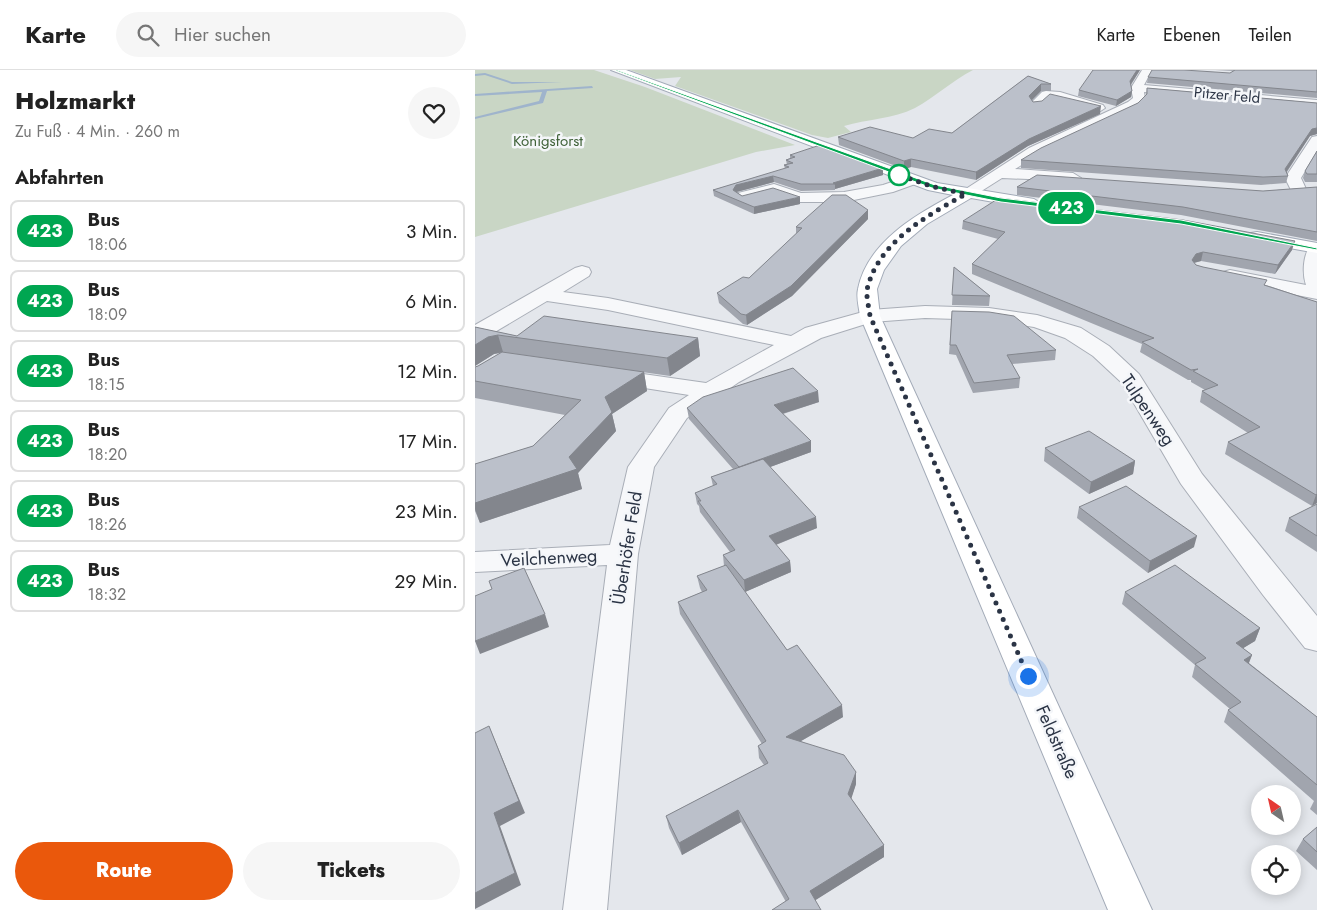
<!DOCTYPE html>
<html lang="de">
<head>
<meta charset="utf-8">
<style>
	:root { --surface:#fff; --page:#f6f6f6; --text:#222; --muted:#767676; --line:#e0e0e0; --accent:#ea580c }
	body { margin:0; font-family:Jost,sans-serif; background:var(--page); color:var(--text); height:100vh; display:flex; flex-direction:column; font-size:19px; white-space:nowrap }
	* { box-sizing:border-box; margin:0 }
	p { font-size:16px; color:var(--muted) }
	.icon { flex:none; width:28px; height:28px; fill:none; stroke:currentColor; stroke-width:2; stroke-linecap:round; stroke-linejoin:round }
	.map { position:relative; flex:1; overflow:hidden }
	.drawer { display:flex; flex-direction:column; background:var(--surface); width:475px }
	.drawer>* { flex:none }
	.badge { padding:0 10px; border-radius:16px; font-size:18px; line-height:32px }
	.needle { width:32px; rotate:326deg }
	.fabs { position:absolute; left:776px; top:715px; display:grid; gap:10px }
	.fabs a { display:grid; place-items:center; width:50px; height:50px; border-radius:50%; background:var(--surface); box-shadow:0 2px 12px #0003; font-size:25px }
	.you { position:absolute; width:25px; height:25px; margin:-12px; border:4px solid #fff; border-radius:50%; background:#1a73e8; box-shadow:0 0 0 8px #1a73e833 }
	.map>.badge { position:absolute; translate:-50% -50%; box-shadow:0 0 0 2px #fff }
	h2 { padding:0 15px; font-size:19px; line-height:45px }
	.round { display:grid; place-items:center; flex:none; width:52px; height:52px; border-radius:26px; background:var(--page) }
	.summary { display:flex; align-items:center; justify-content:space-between; height:85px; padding:0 15px }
	h1 { font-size:24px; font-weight:800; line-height:38px }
	.button { display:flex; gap:10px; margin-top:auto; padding:10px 15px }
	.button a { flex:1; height:58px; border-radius:30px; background:var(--accent); color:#fff; font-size:20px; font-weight:800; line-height:58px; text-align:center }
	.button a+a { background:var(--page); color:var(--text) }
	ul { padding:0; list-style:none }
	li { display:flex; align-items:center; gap:15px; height:62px; margin:0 10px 8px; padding:0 5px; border:2px solid var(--line); border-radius:8px }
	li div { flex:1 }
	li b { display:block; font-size:19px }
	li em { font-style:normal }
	li .badge { min-width:55px; font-weight:700; text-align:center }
	header { display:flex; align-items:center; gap:30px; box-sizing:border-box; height:70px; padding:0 25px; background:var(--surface); border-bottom:1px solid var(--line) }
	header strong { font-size:24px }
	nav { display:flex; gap:28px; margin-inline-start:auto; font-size:18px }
	.search { width:350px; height:45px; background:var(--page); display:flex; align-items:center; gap:12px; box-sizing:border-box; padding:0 18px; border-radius:28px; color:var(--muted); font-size:19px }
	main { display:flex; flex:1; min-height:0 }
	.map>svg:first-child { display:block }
</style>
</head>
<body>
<header>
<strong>Karte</strong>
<div class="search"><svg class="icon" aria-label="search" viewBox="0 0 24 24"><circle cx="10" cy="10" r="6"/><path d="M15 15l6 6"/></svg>Hier suchen</div>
<nav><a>Karte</a><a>Ebenen</a><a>Teilen</a></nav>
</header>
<main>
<section class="drawer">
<div class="summary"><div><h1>Holzmarkt</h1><p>Zu Fuß · 4 Min. · 260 m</p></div><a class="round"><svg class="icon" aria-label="heart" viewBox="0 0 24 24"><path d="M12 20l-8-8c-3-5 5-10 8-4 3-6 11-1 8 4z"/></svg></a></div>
<h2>Abfahrten</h2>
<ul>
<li><span class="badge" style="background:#00a651;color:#fff">423</span><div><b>Bus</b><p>18:06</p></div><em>3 Min.</em></li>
<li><span class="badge" style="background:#00a651;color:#fff">423</span><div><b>Bus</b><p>18:09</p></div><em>6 Min.</em></li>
<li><span class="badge" style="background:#00a651;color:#fff">423</span><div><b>Bus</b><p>18:15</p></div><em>12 Min.</em></li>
<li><span class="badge" style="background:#00a651;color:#fff">423</span><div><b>Bus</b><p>18:20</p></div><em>17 Min.</em></li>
<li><span class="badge" style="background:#00a651;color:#fff">423</span><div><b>Bus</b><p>18:26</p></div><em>23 Min.</em></li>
<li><span class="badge" style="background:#00a651;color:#fff">423</span><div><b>Bus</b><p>18:32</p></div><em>29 Min.</em></li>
</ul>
<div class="button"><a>Route</a><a>Tickets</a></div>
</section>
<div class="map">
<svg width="842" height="840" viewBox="0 0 842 840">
	<rect width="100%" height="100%" fill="#e4e7ec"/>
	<path fill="#c9d6c5" d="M0,0H119L170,17L320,75L281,82L0,167Z
		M155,0H498C477,11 460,27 440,38C418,49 392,49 369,56L376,62L353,68L337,65L200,16L206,7L180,9Z"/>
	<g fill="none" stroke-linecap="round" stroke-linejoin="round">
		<path fill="#9fb4cc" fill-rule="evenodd" d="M10,3L37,12H87L37,14L10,5L0,6V4Z
			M117,16L118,18L72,21L68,33L0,49V47L64,31L67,22L0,26V24Z"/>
		<defs>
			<path id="minor" d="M667,0H677L669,15L842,30V38L739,27L669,22L670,29L661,38L564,84L540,99L598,103L606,108L603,111L527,108L497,127H485L483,124L554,78L653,32L658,28L656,18Z
				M571,21L585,22L628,35L630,38L624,42L584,30L574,29L565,37H557L555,34L567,22Z
				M842,66V81L826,108L831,119L823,124L817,122L810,108L837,67Z
				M438,105L443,107L446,110L443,113L418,122L369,132H325L299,123L269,131L261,126L263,123L299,114L326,123L369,122L408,115Z
				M842,173V229L755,212L748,210L745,206L748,202L755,200L831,215C827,203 828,185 836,174Z
				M107,196L114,198L116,202L114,206L88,222L133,228L316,266L330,258L395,240L450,236L514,238L562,245L606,258L634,276L664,304L727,404L842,546V581L830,578L788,525L706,414L647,313L618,286L590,268L559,257L514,250L450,248L397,252L346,268L264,312L212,348L179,397L163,484L132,840H88L132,495L0,502V482L135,475L153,397L194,338L214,325L125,311L121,306L125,301L133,299L231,313L299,275L133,240L72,231L8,269L0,270V255L100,198Z"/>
			<path id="major" d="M136,0H151L462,113L559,129L567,134L559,139L496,128L452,154L426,176L409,200L402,219L405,246L677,840H633L385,246C384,237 381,228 383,219C392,173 440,145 478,125L453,120Z
				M782,162L842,173V183L776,171L773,167L776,163Z"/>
		</defs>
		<use href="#minor" stroke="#a9aeb7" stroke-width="2"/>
		<use href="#major" stroke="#a3abb8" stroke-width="2"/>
		<use href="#minor" fill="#f7f8fa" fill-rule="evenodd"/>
		<use href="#major" fill="#fff" fill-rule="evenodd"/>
	</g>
	<path fill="#a1a5ae" d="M665,0L656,15L657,21L656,27L641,36L603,26L604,20Z
		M740,0H842V28L672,13L673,7L755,3L759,1Z
		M553,6L576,14V21H566L557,30L558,32L625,44L553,76L501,110L436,97L429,99L364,75L363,67L438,68L477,63Z
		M672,18L842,33V64L835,66L812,102L813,106L811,113L786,115L546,98V90L663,33L671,25Z
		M842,81V112H830L828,108L830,101Z
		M315,85L408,105L360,119V120L326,121L299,112L262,122L267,126L325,134L279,144L239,126L238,120L310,99L309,95H312L311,90L315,88Z
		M542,117L788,121L842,117V171L706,145L542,125Z
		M393,140V149L317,226L272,255L268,254L244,233L242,223L274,208L321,164V157Z
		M488,151L817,180L800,204L726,191L719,193L721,195L791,215L842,232V433L837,436L750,384L753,372L773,363L725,332L727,321L730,320L716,312V310H713L665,282L667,274L497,204V194L523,169L487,159Z
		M479,197L515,226L514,236L477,235Z
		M477,241L581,280L580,290L537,294L545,308L544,318L498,323L481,285L474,284Z
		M0,257L42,266L223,268L225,286L195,306L28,282L169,302L172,321L137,344L141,361L103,403L107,419L5,453L0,441V394L58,376L90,345L0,328V297L3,296L26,283L19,284L0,296Z
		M344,332L308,344L336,371V382L295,397L342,458L301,475L315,491L316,502L270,522L312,580L368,647L326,671L381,702V714L376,728L409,775V787L340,830L311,832L266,752L207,785L194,758L191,746L289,695L284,688L283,676L287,674L205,544L203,532L227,522L225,518L222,506L249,496L248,485L255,482L225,442L224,436L222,434L220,423L238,416L236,407L258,399L214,349L212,338Z
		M570,378L660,391L658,404L614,424L569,391Z
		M842,434V482L810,461L814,448Z
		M604,437L719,477L673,503L602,448Z
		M650,522L785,558L780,571L768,578L777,585L774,593L842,647V745L835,739L839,731L749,652L753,640L755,639L717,607L720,595L647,534Z
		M842,757V800L821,781L828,769Z"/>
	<path fill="#83868d" d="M662,0H665L654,17L655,11Z
		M566,14V21L554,33V26Z
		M657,21L656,27L641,36L642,30Z
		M626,36L625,44L553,76L501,110V102L554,69Z
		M842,58V64L835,66L808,107L810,99L837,59Z
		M436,89V97L429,99V91Z
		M408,98V105L360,119V114L358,113Z
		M298,106L299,112L261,122L258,120L261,115Z
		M325,127V134L279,144V137Z
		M393,140V149L317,226L272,255L271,245Z
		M820,171L817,180L800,204L803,195Z
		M728,182L726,191L718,193L717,190L721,184Z
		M23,265L28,282L19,284L0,296V275L13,267Z
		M223,268L225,286L195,306L192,288Z
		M169,302L172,321L137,344L141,361L103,403L107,419L5,453L0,439V433L94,387L130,327Z
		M343,321L344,332L300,346L299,335Z
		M336,371V382L265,408L264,397Z
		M660,391L658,404L614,424L616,412Z
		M842,424V433L837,436L841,425Z
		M341,447L342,458L295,477L294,466Z
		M722,466L719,477L673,503L675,491Z
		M315,491L316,502L270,522L269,510Z
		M70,544L74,557L5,584L0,571Z
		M785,558L780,571L757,585L761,573Z
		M777,585L772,597L769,590Z
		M367,635L368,647L312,679L311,667Z
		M14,656L50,743L25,756L46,815L0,839V823L19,743Z
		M381,702V714L374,736L373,724Z
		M263,740L266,752L207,785L204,773Z
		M409,775V787L336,833L335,821Z"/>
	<path fill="#bbc0ca" stroke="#83868d" d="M618,0H662L655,11L657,21L642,30L604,20Z
		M677,0H709L755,3L760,0H842V22L673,7Z
		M553,6L576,14H566L554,26L558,32L567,31L575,24L626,36L554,69L501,102L436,89L429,91L363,67L395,57L438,68L454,59L477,63Z
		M672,18L842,33V58L837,59L810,99L813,106L788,107L546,90L566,78L663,33L672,24Z
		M345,75L408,98L358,113L360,114H326L298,106L261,115L258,120L267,126L298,118L325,127L279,137L238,120L314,97L309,95L318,93L311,90L320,87L315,85Z
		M842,81V104H832L830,101Z
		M562,105L788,121L842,117V162L708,137L542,117Z
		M357,125H371L393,140L316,216L271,245L266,244L242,223L268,207L274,208L327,158L321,157Z
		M524,128L708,150L820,171L803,195L728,182L721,184L717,190L721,195L728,197L792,210L789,215L842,232V424L841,425L753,372L785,357L727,321L743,315L718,301L723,299L716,300L667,272L679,268L497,194L530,162L488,151Z
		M479,197L515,226L477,225Z
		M477,241L514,242L539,246L581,280L532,285L545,308L499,313L481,275H475Z
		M69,246L223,268L192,288L23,265L13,267L0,275V257L42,266Z
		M27,282L169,302L130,327L137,342L94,387L102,399L0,433V394L58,376L106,330L0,311V297L3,296Z
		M318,298L343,321L299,335L336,371L264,397L212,338L228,327Z
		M614,361L660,391L616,412L570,378Z
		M288,389L341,447L294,466L315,491L269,510L248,485L260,480L223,431H226L220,423L242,414L236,407Z
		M651,416L722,466L675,491L604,437Z
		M842,434V466L814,448Z
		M251,495L312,580L322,575L367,635L311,667L369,685L381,702L373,724L409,775L335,821L346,840H297L314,829L263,740L204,773L191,746L293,693L283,676L291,671L203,532L232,520L222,506Z
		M700,495L785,558L761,573L777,585L769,590L842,647V715L753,640L766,632L720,594L731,588L650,522Z
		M49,498L70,544L0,571V526L17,519L14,511Z
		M14,656L44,731L19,743L40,803L0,823V663Z
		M842,757V782L828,769Z"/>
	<path fill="#00a651" stroke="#fff" d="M139,0H142L460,115L526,128L706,150L842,178V180L706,154L526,132L457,118Z"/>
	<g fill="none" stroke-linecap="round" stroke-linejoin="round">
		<path stroke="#2b3445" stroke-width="5" stroke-dasharray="0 9" d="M424,105L421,104L459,117L491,124C453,145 405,171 393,216C390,224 394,237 395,246L553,606"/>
	</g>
	<circle fill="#fff" stroke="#00a651" stroke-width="2.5" cx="424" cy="105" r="10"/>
	<g text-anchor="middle" stroke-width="5" stroke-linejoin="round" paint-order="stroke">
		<g font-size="15" fill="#2b3445" stroke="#f4f6f9">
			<text transform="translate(752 25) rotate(5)" y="5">Pitzer Feld</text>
		</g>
		<g font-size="15" fill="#3f6138" stroke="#f4f6f9">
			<text x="73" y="76">Königsforst</text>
		</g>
		<g font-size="18" fill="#2b3445" stroke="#f4f6f9">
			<text transform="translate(673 340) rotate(56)" y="6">Tulpenweg</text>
			<text transform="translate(152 478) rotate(-81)" y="6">Überhöfer Feld</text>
			<text transform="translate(74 488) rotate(-3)" y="6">Veilchenweg</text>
			<text transform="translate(582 672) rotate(66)" y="6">Feldstraße</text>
		</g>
	</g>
</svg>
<div class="fabs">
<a><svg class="needle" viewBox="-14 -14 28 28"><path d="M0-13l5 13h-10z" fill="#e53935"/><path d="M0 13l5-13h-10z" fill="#767676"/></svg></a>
<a><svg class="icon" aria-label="locate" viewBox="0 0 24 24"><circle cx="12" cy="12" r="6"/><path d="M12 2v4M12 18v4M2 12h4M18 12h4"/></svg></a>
</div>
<div class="you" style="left:553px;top:606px"></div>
<b class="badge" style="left:591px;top:138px;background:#00a651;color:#fff">423</b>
</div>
</main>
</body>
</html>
